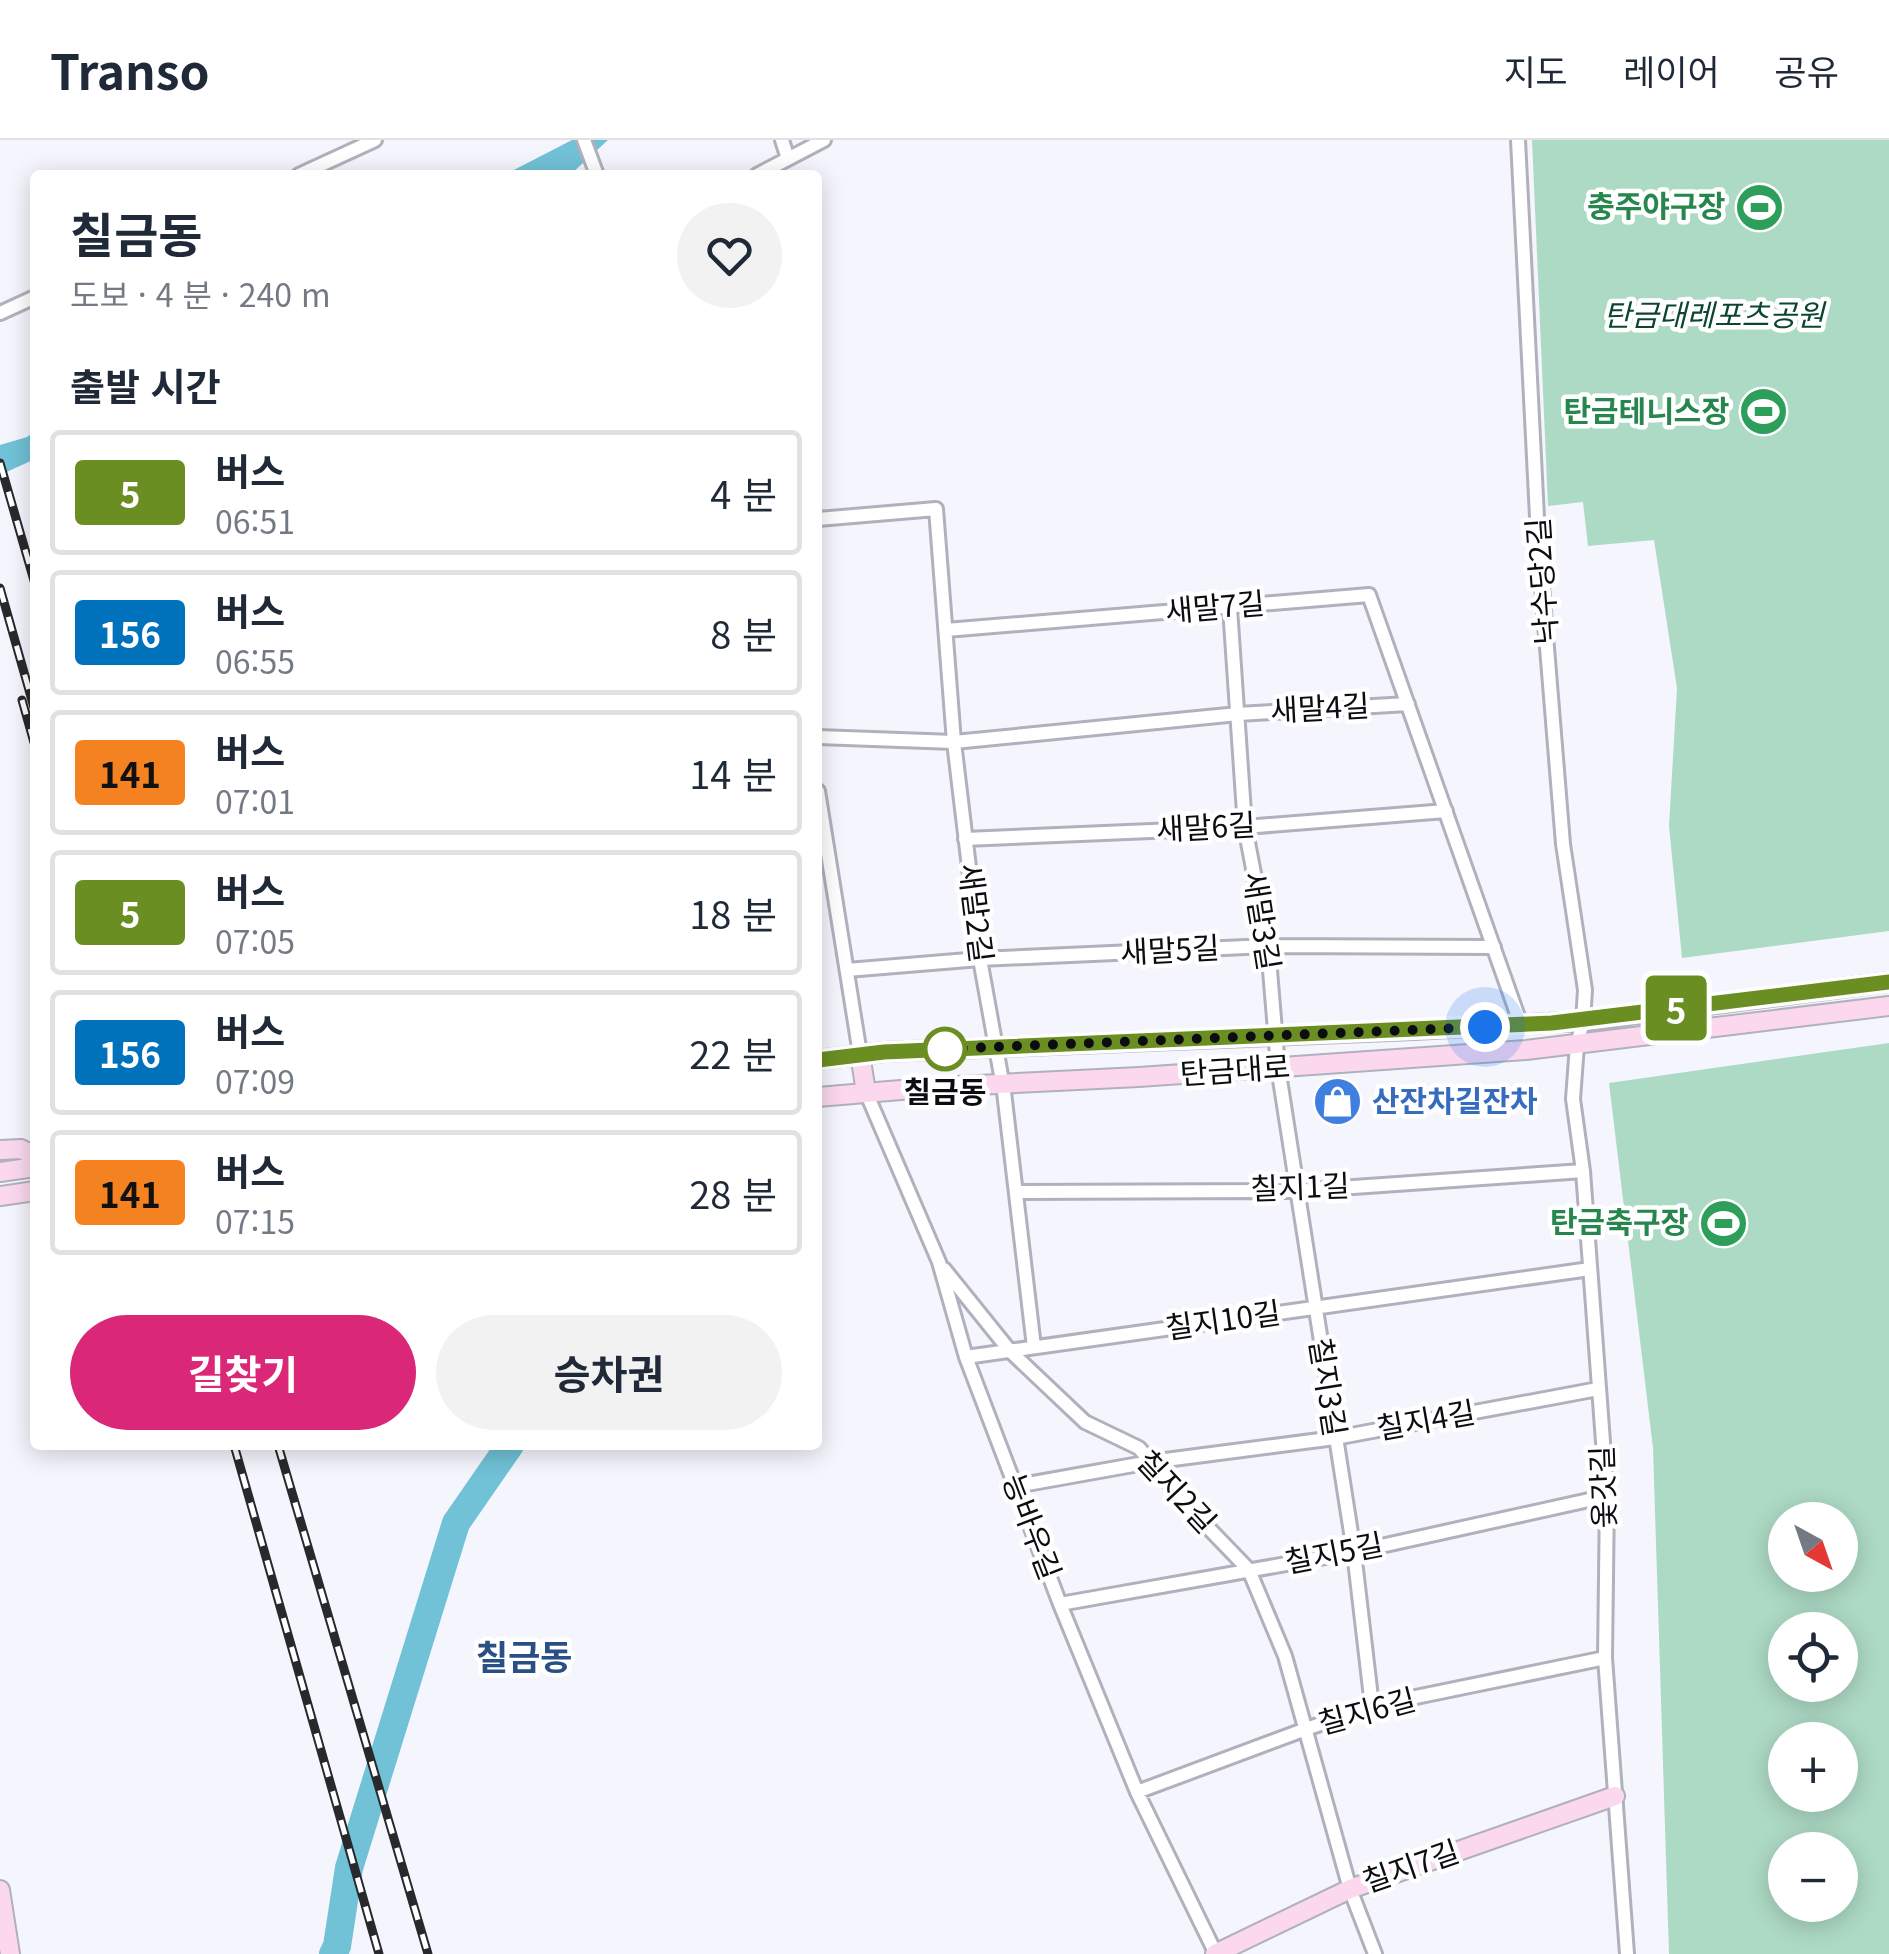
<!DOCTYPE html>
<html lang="ko">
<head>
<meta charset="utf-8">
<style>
	:root { --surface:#fff; --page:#f2f2f3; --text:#1f2937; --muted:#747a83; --line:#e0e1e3; --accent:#db2777 }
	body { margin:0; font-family:Georgia,"Noto Sans KR",serif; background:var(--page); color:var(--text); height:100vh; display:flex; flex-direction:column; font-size:38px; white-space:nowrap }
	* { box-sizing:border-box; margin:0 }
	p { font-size:32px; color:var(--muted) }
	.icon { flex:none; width:55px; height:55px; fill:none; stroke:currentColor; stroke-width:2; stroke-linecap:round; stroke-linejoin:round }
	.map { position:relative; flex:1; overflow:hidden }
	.drawer { position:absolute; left:30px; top:30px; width:792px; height:1280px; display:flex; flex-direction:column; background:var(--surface); border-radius:10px; box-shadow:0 5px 25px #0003 }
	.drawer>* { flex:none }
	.badge { padding:0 20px; border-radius:8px; font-size:35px; line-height:65px }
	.needle { width:65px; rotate:140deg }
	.controls { position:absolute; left:1768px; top:1362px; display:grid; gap:20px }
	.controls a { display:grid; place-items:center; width:90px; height:90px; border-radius:50%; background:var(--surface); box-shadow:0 5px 25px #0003; font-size:50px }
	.you { position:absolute; width:50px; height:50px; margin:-25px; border:8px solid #fff; border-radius:50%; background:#1a73e8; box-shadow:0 0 0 15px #1a73e833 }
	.map>.badge { position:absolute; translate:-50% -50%; box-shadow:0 0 0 5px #fff }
	h2 { padding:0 40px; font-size:38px; line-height:90px }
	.round { display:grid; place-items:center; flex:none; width:105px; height:105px; border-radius:52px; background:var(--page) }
	.summary { display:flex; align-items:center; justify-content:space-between; height:170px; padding:0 40px }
	h1 { font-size:48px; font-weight:700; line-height:75px }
	.primary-button { display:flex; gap:20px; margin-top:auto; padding:20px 40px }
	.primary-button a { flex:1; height:115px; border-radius:60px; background:var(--accent); color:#fff; font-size:40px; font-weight:700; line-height:115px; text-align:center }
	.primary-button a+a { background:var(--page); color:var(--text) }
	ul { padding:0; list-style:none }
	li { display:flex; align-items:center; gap:30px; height:125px; margin:0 20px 15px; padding:0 20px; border:5px solid var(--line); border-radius:10px }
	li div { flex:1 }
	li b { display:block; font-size:38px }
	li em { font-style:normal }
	li .badge { min-width:110px; font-weight:700; text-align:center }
	header { display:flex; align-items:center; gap:60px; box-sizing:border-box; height:140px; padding:0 50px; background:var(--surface); border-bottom:2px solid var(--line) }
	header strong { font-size:48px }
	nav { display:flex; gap:55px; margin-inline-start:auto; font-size:35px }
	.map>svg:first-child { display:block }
</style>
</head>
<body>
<header>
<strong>Transo</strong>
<nav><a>지도</a><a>레이어</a><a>공유</a></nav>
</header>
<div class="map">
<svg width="1889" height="1814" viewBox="0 0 1889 1814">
	<rect width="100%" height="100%" fill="#f5f6fd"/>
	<path fill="#addac5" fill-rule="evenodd" d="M1532,0H1889V791L1682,818L1669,686L1677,548L1654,400L1588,406L1583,362L1548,366Z
		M1889,903V1814H1669L1653,1308L1609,943ZM1785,1380H1840V1435H1785ZM1785,1490H1840V1545H1785ZM1785,1600H1840V1655H1785ZM1785,1710H1840V1765H1785Z"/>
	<path fill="#71c1d7" d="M572,0H608L570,35H504Z
		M35,291V319L0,335V305L27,297Z"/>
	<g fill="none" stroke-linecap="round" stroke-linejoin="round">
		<path stroke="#71c1d7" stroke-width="28" d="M333,1814L337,1806L349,1728L456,1383L510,1305"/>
		<defs>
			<path id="street" d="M584,0L597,35
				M782,0L788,19
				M1518,0L1538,397L1563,704L1585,850L1583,881L1577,905L1573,959L1583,1031L1607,1356L1605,1518L1627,1814
				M299,35L375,0
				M757,35L824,0
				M0,173L35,157
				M818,379L936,369L954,602L980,819L1004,952L1034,1207
				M1230,468L1245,687L1268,806L1278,927L1354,1412L1372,1566
				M946,490L1369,455L1521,885
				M818,597L954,602L1238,574L1408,564
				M818,651L860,914
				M965,699L1245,687L1446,671
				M847,830L980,819L1268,806L1494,807
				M866,952L939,1122L966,1217L1060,1464L1137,1652L1216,1814
				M1017,1052L1296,1051L1583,1031
				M944,1129L1010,1211L1085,1282L1139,1308L1197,1376L1249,1430L1285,1516L1350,1749L1375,1814
				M966,1217L1590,1129
				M1016,1346L1150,1322L1335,1298L1598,1249
				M1060,1464L1354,1412L1607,1356
				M1137,1652L1306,1589L1372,1566L1605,1518"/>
			<path id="secondary" d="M860,914L866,952
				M818,920L884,912L1414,890L1583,881L1889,842
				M818,957L936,947L1139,937L1526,910L1889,866
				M0,1010L21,1009L35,1016
				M0,1032L35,1027
				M0,1056L35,1051
				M0,1750L10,1814
				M1215,1814L1350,1749L1615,1656"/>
		</defs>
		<use href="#street" stroke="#b0b1bc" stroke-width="18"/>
		<use href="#secondary" stroke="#b0b1bc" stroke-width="22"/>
		<use href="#street" stroke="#fff" stroke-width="12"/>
		<use href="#secondary" stroke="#fbd8ee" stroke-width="18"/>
		<defs>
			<path id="rail" d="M0,323L35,444
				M0,448L35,571
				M22,560L35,606
				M234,1305L379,1814
				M278,1305L428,1814"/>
		</defs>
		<use href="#rail" stroke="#28292d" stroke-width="9"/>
		<use href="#rail" stroke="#fff" stroke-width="5" stroke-dasharray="15" stroke-linecap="butt"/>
	</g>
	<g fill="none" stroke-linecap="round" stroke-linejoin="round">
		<defs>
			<path id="line" d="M818,920L884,912L1552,883L1889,842"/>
		</defs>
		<use href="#line" stroke="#fff" stroke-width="22"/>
		<use href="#line" stroke="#6b8e23" stroke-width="15"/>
		<path stroke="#0c0d10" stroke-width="10" stroke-dasharray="0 18" d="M945,909L1485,887"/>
	</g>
	<defs>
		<symbol id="stadium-disc" viewBox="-11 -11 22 22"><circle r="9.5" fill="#2e9e5b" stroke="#fff"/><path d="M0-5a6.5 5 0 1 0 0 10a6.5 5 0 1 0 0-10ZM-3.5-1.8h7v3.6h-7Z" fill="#fff"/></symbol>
		<symbol id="shop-disc" viewBox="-11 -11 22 22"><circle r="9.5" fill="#3f7fe0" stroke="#fff"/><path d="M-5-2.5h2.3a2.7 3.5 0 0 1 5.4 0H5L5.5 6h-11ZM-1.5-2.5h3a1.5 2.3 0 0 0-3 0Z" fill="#fff"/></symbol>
	</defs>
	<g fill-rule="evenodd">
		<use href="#stadium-disc" x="1732" y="40" width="55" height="55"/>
		<use href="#stadium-disc" x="1736" y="244" width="55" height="55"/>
		<use href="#shop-disc" x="1310" y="934" width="55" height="55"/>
		<use href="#stadium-disc" x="1696" y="1056" width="55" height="55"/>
	</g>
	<circle fill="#fff" stroke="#6b8e23" stroke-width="5" cx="945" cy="909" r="20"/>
	<g text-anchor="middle" stroke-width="9" stroke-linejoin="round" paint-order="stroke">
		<g font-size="30" font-weight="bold" fill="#27864d" stroke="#fff" text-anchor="end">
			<text x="1725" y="77">충주야구장</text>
			<text x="1729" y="282">탄금테니스장</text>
			<text x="1688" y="1093">탄금축구장</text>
		</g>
		<g font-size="30" font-style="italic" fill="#0b4631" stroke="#fff">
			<text x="1714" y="186">탄금대레포츠공원</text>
		</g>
		<g font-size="30" fill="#0c0d10" stroke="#fff">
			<text transform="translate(1543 441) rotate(-94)" y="10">낙수당2길</text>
			<text transform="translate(1215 468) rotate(-5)" y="10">새말7길</text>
			<text transform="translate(1320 569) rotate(-3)" y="10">새말4길</text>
			<text transform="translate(1206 688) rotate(-3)" y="10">새말6길</text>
			<text transform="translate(975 773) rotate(83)" y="10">새말2길</text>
			<text transform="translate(1261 781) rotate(81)" y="10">새말3길</text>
			<text transform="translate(1170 811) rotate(-3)" y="10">새말5길</text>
			<text transform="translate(1235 931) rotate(-4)" y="10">탄금대로</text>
			<text transform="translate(1300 1048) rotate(-2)" y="10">칠지1길</text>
			<text transform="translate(1223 1181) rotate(-8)" y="10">칠지10길</text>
			<text transform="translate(1327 1247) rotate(81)" y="10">칠지3길</text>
			<text transform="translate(1426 1281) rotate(-10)" y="10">칠지4길</text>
			<text transform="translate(1604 1347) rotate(-92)" y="10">옻갓길</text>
			<text transform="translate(1176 1352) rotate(47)" y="10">칠지2길</text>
			<text transform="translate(1031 1387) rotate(69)" y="10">능바우길</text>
			<text transform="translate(1334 1414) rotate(-11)" y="10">칠지5길</text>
			<text transform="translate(1367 1572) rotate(-15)" y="10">칠지6길</text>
			<text transform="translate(1411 1727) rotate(-19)" y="10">칠지7길</text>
		</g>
		<g font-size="30" font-weight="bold" fill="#0c0d10" stroke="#fff">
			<text x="945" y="963">칠금동</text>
		</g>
		<g font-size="30" font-weight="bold" fill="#366cbe" stroke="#fff" text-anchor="start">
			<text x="1372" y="972">산잔차길잔차</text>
		</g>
		<g font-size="35" font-weight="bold" fill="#2a4f85" stroke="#fff">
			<text x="524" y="1530">칠금동</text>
		</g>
	</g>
</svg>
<div class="controls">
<a><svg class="needle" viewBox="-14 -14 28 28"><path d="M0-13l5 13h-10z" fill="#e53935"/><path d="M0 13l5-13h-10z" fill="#747a83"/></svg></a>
<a><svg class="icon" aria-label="locate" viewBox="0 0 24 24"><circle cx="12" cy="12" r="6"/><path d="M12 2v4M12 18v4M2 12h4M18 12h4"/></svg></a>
<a>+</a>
<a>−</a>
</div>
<div class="you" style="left:1485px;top:887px"></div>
<b class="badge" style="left:1676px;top:868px;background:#6b8e23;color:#fff">5</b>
<section class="drawer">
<div class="summary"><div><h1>칠금동</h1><p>도보 · 4 분 · 240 m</p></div><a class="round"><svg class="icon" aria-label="heart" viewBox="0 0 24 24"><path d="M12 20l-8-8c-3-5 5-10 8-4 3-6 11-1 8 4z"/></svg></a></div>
<h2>출발 시간</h2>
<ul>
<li><span class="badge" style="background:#6b8e23;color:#fff">5</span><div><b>버스</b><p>06:51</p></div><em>4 분</em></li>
<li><span class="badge" style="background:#0072bc;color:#fff">156</span><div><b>버스</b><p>06:55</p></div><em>8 분</em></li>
<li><span class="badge" style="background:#f58220;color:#111">141</span><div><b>버스</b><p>07:01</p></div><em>14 분</em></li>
<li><span class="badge" style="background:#6b8e23;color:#fff">5</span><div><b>버스</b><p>07:05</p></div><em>18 분</em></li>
<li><span class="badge" style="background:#0072bc;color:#fff">156</span><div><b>버스</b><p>07:09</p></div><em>22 분</em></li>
<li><span class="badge" style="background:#f58220;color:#111">141</span><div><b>버스</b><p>07:15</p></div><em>28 분</em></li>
</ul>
<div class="primary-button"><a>길찾기</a><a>승차권</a></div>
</section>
</div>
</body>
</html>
